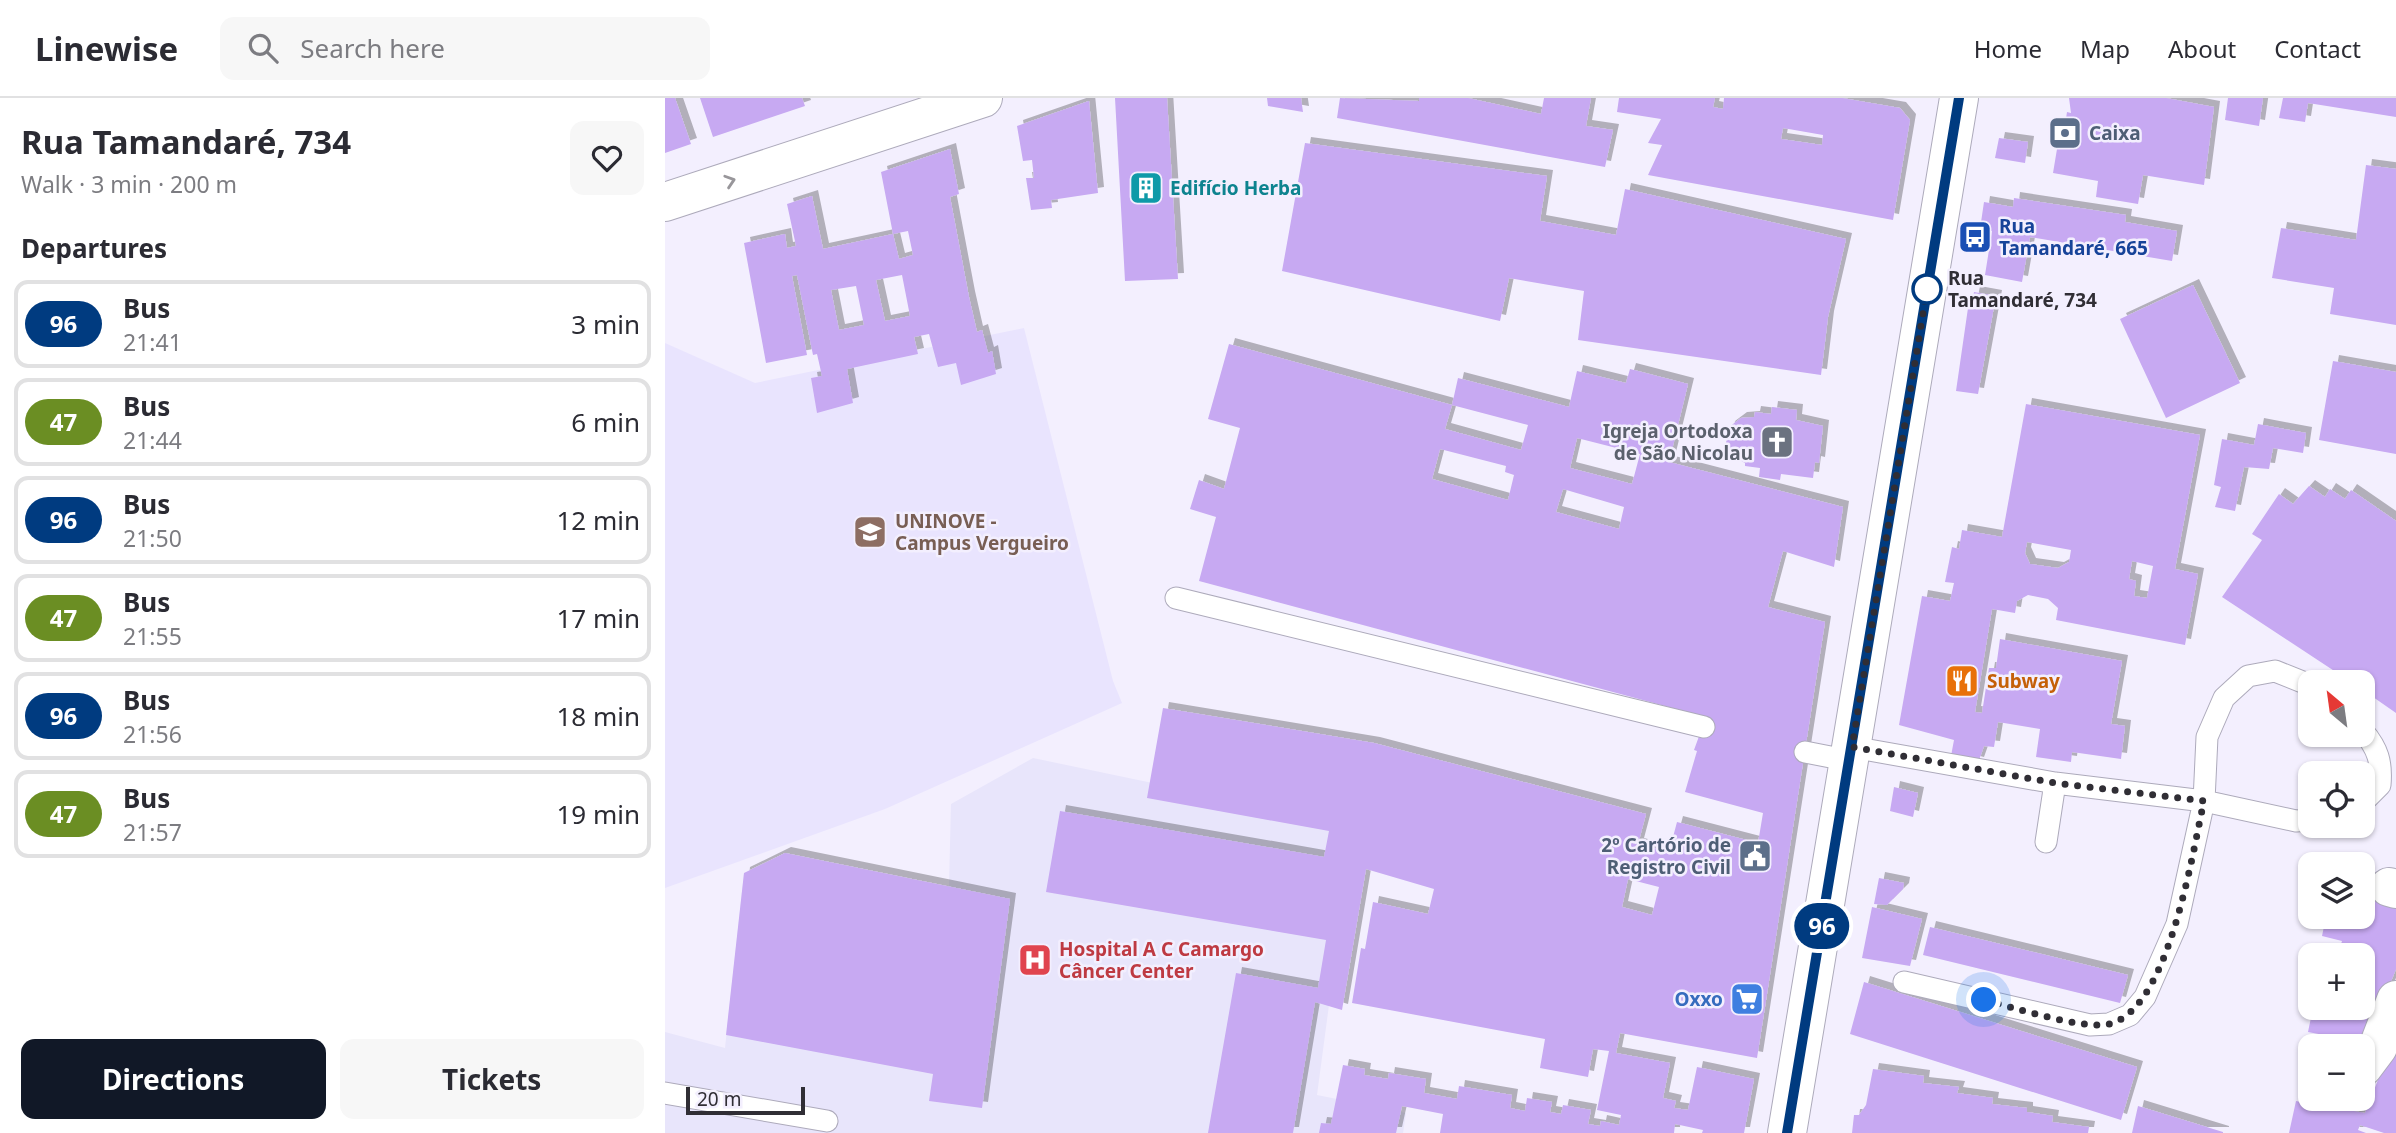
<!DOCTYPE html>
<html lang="en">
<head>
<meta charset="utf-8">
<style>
	:root { --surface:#fff; --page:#f7f7f7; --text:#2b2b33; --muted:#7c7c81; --line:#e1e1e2; --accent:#111827 }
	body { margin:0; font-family:"Noto Sans",sans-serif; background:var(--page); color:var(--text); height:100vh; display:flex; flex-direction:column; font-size:26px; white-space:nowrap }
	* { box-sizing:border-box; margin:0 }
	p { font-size:23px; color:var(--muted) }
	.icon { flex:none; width:38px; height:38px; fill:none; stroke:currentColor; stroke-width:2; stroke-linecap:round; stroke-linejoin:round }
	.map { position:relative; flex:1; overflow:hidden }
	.panel { display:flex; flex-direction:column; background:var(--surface); width:665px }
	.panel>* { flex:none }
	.badge { padding:0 14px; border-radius:23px; font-size:24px; line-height:46px }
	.needle { width:46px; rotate:331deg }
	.controls { position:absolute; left:1633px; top:572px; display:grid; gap:14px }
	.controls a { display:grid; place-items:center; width:77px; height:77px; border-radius:14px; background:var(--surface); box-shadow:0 2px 5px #0004; font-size:35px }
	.scale { position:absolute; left:21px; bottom:18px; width:119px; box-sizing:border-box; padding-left:7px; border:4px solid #302e35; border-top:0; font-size:19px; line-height:24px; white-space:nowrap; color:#302e35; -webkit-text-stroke:5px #f3effe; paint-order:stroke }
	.you { position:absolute; width:35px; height:35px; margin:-18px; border:5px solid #fff; border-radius:50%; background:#1a73e8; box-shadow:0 0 0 10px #1a73e833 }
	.map>.badge { position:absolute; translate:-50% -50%; box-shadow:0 0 0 4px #fff }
	h2 { padding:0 21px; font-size:26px; line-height:63px }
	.round { display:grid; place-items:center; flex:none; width:74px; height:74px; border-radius:14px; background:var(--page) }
	.summary { display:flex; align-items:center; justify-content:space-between; height:119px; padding:0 21px }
	h1 { font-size:33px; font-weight:700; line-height:52px }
	.action { display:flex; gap:14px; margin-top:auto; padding:14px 21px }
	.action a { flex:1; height:80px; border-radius:14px; background:var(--accent); color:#fff; font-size:28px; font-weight:700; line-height:80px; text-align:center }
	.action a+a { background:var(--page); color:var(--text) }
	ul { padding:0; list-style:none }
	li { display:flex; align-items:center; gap:21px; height:88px; margin:0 14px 10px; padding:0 7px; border:4px solid var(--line); border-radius:14px }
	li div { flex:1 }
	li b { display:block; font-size:26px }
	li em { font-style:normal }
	li .badge { min-width:77px; font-weight:700; text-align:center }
	header { display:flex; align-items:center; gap:42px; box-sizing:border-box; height:98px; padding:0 35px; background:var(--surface); border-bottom:2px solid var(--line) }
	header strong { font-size:33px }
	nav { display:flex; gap:38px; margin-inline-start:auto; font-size:24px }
	.search { width:490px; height:63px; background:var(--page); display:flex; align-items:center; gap:18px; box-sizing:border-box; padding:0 24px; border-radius:14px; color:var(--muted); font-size:26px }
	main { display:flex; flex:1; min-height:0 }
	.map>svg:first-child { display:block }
</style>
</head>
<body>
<header>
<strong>Linewise</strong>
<div class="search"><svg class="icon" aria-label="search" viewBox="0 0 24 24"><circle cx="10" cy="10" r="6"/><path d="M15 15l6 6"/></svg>Search here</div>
<nav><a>Home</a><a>Map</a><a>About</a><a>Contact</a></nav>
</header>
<main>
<section class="panel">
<div class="summary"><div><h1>Rua Tamandaré, 734</h1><p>Walk · 3 min · 200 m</p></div><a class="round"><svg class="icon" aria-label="heart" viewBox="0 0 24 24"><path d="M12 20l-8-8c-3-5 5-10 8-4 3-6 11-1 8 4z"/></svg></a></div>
<h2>Departures</h2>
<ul>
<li><span class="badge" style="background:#003b80;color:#fff">96</span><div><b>Bus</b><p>21:41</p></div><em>3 min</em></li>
<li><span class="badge" style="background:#6b8e23;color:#fff">47</span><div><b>Bus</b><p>21:44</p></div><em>6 min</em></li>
<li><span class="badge" style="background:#003b80;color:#fff">96</span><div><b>Bus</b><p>21:50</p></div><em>12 min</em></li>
<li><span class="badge" style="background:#6b8e23;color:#fff">47</span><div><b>Bus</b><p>21:55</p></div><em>17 min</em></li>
<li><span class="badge" style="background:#003b80;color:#fff">96</span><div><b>Bus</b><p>21:56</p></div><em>18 min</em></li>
<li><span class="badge" style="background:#6b8e23;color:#fff">47</span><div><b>Bus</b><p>21:57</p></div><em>19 min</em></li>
</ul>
<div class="action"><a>Directions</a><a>Tickets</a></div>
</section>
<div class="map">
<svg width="1731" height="1035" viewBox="0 0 1731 1035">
	<defs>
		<filter id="shadow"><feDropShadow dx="6" dy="-6" stdDeviation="0" flood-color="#0004"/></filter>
	</defs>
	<rect width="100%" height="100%" fill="#f3effe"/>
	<path fill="#e9e4fe" d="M359,230L448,583L457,605L220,711L0,790V245L90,285Z"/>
	<path fill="#e8e5fb" d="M368,660L688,727L652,997L741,1015L738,1035H0V934L60,950L79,775L284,788L286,706Z"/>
	<path fill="#c7a9f2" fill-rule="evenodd" filter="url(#shadow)" d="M0,0H10L26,46L0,55Z
		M35,0H137L140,8L48,39Z
		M450,0H502L513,181L460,183Z
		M602,0H636L638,14L603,8Z
		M675,0L754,3V0H803L876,16L879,0H926L921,28L948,32L940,69L672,20Z
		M954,0H1050L1048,9L1058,11L1059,0H1177L1235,10L1245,22L1228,122L983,77L997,47L983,45L996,21L952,14ZM1118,30L1158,37L1157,47L1116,41Z
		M1404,0H1501L1549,9L1539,87L1478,77L1473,106L1431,99L1433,83L1388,75L1394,39L1398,40L1402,14L1406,15Z
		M1563,0H1598L1594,28L1560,22Z
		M1618,0H1731V19L1643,5L1640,24L1614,20Z
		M424,3L433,95L386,102L387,110L366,112L361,80H369L367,62L358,63L352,28Z
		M1334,40L1363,44L1360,65L1330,60Z
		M640,45L882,78L875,123L951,137L960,91L1181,141L1163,219L1156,277L913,242L919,193L844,180L835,223L617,173Z
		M285,51L294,96L285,99L304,199L312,234L317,232L323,255L327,253L331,276L296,287L291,265L273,269L264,236L249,239L253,256L182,271L188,305L152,315L146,280L157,278L152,256L148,257L132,177L127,178L142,257L101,265L79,145L120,136L122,150L131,148L122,106L147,98L158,151L228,136L216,74ZM243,133L248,157L234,161L228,136ZM237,177L245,218L220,223L211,182ZM191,188L199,227L174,232L166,192Z
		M1701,67L1731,71V227L1665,216L1669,190L1607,180L1616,130L1691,142Z
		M1349,100L1461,117L1460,124L1512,133L1507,163L1365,139L1357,184L1320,177L1327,133L1315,131L1319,104L1348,109Z
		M1528,187L1575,285L1501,320L1455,221Z
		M1309,194L1331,198L1313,296L1291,293L1303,210H1306Z
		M564,246L787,307L780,331L856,352L863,327L787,307L793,280L904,309L912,273L961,285L965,271L1023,286L1004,364L1178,409L1169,469L1118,453L1103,509L1160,524L1092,960L955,935L951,955L1005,965L998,1000L1011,1003L1009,1010L1023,1012L1032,969L1089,981L1079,1035H1037L1038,1032L1010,1026L1009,1035H775L778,1016L737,1008L731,1035H654L656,1025L666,1026L678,967L700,971L699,977L723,981L724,975L761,981L759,995L792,1001L794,988L847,997L845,1010L860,1013L862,1000L887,1004L885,1014L896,1016L898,1007L926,1012L923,1026L935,1028L936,1023L954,1027L956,1017L932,1012L944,953L928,951L923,979L875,970L880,941L687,905L696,850L700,851L708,804L763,816L769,791L701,771L677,912L650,904L628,1035H543L571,875L653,890L661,842L381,794L395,713L659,759L664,733L482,700L498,610L709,645L981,716L973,746L1004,754L1012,724L1093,745L1098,715L1020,694L1032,653L1029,652L1041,619L534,483L551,419L525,411L534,382L559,391L575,330L543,321ZM912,340L975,356L967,386L905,370ZM775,351L841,368L840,374L849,377L843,402L767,381ZM898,391L959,409L954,431L891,414ZM963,781L994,789L987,817L957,809Z
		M1668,263L1731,274V356L1654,342Z
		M1361,306L1535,337L1510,471L1533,476L1520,547L1391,522L1393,510L1383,501L1363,497L1352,503L1350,515L1327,511L1310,614L1317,615L1324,570H1331L1335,541L1457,563L1446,626L1460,628L1456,661L1407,654L1406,664L1371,659L1375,631L1333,624L1329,649L1319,648L1313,665L1286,658L1289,642L1234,627L1257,498L1285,503L1289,485L1280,484L1287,449L1294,451L1297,432L1337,439ZM1362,444L1406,452L1404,464L1393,470L1365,466L1360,455ZM1467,463L1488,468L1482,500L1469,498L1471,483L1464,481Z
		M1107,309L1132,312L1131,322L1158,328L1154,365L1150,364L1148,380L1116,376L1115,382L1094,379L1095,370L1080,368V365L1069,359L1061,345L1064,329L1076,320L1089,319L1090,314L1106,316Z
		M1593,326L1641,335L1638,355L1608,350L1604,371L1579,369L1570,413L1550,409L1556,389L1549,387L1557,341L1589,347Z
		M1644,388L1660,399L1665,391L1680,401L1686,392L1731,423V615L1698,592V584H1686L1557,499L1597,442L1587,436L1614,396L1628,406Z
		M1229,689L1253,695L1248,719L1225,713Z
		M120,755L345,801L317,1010L264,1003L268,976L61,937L79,775Z
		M1214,780L1239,785L1238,791L1222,807L1209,806Z
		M1698,795L1731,804V871L1701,945L1643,934L1648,910H1698V858H1672L1677,843L1657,838L1661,819H1698Z
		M1207,809L1257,821L1245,868L1197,860Z
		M1265,829L1463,877L1455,905L1258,857Z
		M1199,884L1472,969L1456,1022L1185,936Z
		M1731,936V1035H1719L1695,1027L1693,1032L1701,1035H1624L1631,1003L1700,1015Z
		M1208,971L1259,978L1258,985L1294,989L1292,995L1328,1000L1327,1006L1362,1010V1014L1388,1018L1387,1024L1424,1029L1423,1035H1187L1189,1017H1194L1201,1007Z
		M1473,1008L1558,1034V1035H1467Z"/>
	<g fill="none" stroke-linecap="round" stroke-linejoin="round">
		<defs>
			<path id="service" d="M511,500L1039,629
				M1698,633C1713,651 1717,664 1715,687L1698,704
				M1187,649L1390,685L1539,703L1631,723L1645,722
				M1140,654L1186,663
				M1381,744L1390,685
				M1239,884L1425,927L1444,926L1465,917L1480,899L1512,826L1539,703L1542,639L1559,600L1583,578L1610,573L1645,587
				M0,995L162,1023"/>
			<path id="minor" d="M0,104L318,0
				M1724,789L1731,791
				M1698,969L1713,949L1731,902"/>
			<path id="tertiary" d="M1122,1035L1294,0"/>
		</defs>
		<use href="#service" stroke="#adaabb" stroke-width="23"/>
		<use href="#minor" stroke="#adaabb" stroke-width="40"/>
		<use href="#tertiary" stroke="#adaabb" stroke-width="40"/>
		<use href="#service" stroke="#fff" stroke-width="21"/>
		<use href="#minor" stroke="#fff" stroke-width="38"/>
		<use href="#tertiary" stroke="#fff" stroke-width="38"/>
	</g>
	<defs><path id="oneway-chevron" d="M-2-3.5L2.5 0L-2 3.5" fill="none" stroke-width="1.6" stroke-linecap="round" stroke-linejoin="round" transform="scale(1.75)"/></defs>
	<use stroke="#98969a" href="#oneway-chevron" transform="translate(65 83) rotate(-18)"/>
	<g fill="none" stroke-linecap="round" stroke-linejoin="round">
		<defs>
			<path id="line" d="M1122,1035L1294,0"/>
		</defs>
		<use href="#line" stroke="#fff" stroke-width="16"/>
		<use href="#line" stroke="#003b80" stroke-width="10"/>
		<path stroke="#302e35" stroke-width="7" stroke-dasharray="0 12.6" d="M1262,191L1187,649L1390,685L1539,703C1527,756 1504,912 1444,926C1418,932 1347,909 1319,902"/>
	</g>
	<defs>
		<symbol id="bank-square" viewBox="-11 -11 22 22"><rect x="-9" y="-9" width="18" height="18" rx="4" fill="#5c6f8a" stroke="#f3effe"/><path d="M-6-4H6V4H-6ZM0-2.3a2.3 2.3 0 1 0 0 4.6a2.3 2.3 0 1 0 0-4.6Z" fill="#fff"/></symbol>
		<symbol id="building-square" viewBox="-11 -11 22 22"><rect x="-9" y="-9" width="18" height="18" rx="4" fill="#0f9aa8" stroke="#f3effe"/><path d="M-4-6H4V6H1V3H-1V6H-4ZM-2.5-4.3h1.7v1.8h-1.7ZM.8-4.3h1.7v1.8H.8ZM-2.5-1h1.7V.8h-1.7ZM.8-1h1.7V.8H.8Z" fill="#fff"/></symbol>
		<symbol id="bus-square" viewBox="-11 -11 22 22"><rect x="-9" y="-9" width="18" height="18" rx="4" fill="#1a4fb4" stroke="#f3effe"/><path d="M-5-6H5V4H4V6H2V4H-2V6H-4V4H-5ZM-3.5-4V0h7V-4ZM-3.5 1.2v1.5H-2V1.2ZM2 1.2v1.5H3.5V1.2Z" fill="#fff"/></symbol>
		<symbol id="church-square" viewBox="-11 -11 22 22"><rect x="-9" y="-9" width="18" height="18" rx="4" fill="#6b7280" stroke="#f3effe"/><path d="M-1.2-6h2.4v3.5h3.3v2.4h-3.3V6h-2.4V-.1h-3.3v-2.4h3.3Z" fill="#fff"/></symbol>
		<symbol id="university-square" viewBox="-11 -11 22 22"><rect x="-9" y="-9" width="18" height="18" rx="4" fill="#8d6e63" stroke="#f3effe"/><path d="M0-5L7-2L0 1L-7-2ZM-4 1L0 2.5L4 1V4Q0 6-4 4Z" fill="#fff"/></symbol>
		<symbol id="restaurant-square" viewBox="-11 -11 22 22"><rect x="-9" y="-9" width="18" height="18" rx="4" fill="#e8710a" stroke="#f3effe"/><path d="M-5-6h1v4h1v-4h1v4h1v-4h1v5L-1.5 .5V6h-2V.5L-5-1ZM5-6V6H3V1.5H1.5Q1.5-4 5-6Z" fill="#fff"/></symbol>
		<symbol id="civic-square" viewBox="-11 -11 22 22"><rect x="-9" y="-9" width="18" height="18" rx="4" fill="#5c6f8a" stroke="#f3effe"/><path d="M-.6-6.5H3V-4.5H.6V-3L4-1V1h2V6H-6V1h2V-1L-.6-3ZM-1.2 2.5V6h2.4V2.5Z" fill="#fff"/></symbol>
		<symbol id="hospital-square" viewBox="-11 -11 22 22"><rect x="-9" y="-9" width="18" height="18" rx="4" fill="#e0444e" stroke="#f3effe"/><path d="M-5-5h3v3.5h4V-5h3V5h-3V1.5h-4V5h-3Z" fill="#fff"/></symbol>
		<symbol id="supermarket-square" viewBox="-11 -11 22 22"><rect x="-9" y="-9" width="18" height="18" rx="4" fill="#3f7fe0" stroke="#f3effe"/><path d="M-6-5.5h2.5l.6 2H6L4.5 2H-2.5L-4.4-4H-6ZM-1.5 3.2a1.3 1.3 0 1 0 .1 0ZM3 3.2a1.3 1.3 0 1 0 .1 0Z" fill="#fff"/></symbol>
	</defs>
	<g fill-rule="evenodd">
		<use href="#bank-square" x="1381" y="16" width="38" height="38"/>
		<use href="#building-square" x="462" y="71" width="38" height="38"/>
		<use href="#bus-square" x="1291" y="120" width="38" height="38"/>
		<use href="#church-square" x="1093" y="325" width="38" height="38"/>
		<use href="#university-square" x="186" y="415" width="38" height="38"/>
		<use href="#restaurant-square" x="1278" y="564" width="38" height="38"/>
		<use href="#civic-square" x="1071" y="739" width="38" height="38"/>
		<use href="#hospital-square" x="351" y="843" width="38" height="38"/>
		<use href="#supermarket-square" x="1063" y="882" width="38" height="38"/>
	</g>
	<circle fill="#fff" stroke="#003b80" stroke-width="3.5" cx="1262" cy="191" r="14"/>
	<g text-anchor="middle" stroke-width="5" stroke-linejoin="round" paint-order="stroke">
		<g font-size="19" font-weight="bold" fill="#4e5e75" stroke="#f3effe" text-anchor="start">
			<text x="1424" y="42">Caixa</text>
			<text x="1066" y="754" text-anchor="end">2º Cartório de<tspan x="1066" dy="22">Registro Civil</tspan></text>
		</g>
		<g font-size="19" font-weight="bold" fill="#0d838f" stroke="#f3effe" text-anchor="start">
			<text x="505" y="97">Edifício Herba</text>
		</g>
		<g font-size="19" font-weight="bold" fill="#164399" stroke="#f3effe" text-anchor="start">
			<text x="1334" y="135">Rua<tspan x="1334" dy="22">Tamandaré, 665</tspan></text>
		</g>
		<g font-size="19" font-weight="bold" fill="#302e35" stroke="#f3effe" text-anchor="start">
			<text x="1283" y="187">Rua<tspan x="1283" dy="22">Tamandaré, 734</tspan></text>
		</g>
		<g font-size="19" font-weight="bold" fill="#5b616d" stroke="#f3effe" text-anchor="end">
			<text x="1088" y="340">Igreja Ortodoxa<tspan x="1088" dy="22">de São Nicolau</tspan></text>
		</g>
		<g font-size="19" font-weight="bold" fill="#785e54" stroke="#f3effe" text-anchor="start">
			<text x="230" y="430">UNINOVE -<tspan x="230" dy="22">Campus Vergueiro</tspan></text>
		</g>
		<g font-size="19" font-weight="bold" fill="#c56008" stroke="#f3effe" text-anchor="start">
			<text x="1322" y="590">Subway</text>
		</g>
		<g font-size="19" font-weight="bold" fill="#be3a42" stroke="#f3effe" text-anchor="start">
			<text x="394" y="858">Hospital A C Camargo<tspan x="394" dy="22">Câncer Center</tspan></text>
		</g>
		<g font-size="19" font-weight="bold" fill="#366cbe" stroke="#f3effe" text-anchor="end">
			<text x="1058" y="908">Oxxo</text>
		</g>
	</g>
</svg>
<div class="controls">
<a><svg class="needle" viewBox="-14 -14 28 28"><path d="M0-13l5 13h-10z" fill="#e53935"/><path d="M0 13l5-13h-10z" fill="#7c7c81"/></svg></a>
<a><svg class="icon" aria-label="locate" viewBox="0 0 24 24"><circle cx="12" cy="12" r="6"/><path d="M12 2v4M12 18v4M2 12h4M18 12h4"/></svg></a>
<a><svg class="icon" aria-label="layers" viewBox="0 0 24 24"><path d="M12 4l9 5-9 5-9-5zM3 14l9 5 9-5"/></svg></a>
<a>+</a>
<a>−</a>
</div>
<div class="scale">20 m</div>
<div class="you" style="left:1319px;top:902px"></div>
<b class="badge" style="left:1157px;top:828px;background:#003b80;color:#fff">96</b>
</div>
</main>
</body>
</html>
